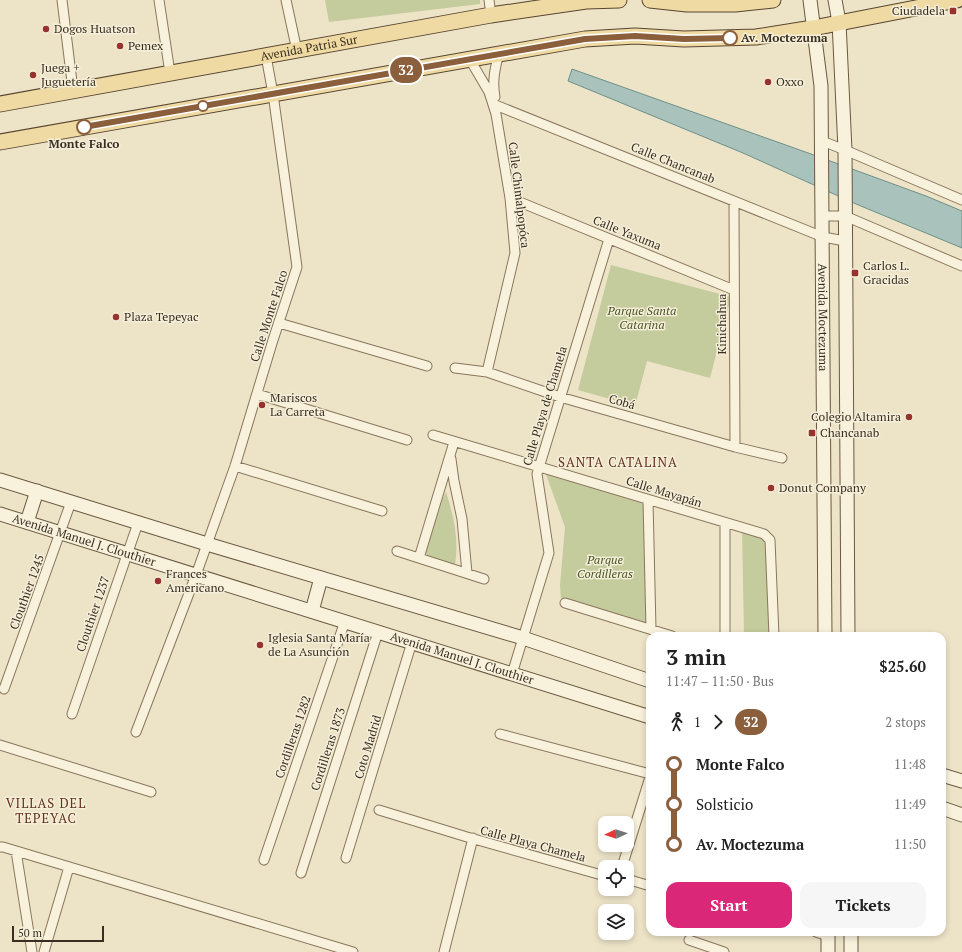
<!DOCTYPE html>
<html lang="en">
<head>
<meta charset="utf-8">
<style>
	:root { --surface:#fff; --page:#f6f6f6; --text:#222; --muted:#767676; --accent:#db2777 }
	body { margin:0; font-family:"PT Serif",serif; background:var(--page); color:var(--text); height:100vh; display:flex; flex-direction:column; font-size:15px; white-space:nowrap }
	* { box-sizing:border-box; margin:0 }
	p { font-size:13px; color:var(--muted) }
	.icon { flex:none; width:22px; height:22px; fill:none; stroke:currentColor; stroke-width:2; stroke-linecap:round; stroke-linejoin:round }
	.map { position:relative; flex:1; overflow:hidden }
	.sheet { position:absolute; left:646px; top:632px; width:300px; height:304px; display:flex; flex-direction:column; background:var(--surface); border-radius:12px; box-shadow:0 2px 6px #0003 }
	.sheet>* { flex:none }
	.badge { padding:0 8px; border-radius:13px; font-size:14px; line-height:26px }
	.needle { width:26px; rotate:266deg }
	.fabs { position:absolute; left:598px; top:816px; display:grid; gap:8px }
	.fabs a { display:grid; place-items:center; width:36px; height:36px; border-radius:8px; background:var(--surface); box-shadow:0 2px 6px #0003; font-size:20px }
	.scale { position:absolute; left:12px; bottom:10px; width:92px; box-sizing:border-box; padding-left:4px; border:2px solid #3a2e21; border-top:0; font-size:11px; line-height:14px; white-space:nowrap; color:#3a2e21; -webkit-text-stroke:3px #f5eed8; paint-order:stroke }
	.map>.badge { position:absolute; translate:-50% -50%; box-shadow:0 0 0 2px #fff }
	.legs { display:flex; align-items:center; gap:6px; height:44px; padding:0 20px; font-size:13px }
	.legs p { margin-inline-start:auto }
	.headline { display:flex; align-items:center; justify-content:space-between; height:68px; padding:0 20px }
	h1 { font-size:22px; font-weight:700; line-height:30px }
	.button { display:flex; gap:8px; margin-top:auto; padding:8px 20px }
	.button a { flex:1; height:46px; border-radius:12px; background:var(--accent); color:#fff; font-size:16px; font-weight:700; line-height:46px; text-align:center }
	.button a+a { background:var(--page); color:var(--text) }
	ul { padding:0 20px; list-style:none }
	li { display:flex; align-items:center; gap:14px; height:40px; font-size:15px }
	li i { display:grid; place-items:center; width:6px; height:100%; margin:0 5px; background:currentColor }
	li i::after { content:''; width:10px; height:10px; margin:-5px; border:3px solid; border-radius:50%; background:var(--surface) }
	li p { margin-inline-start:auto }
	li:first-child i { background:linear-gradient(#0000 50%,currentColor 0) }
	li:last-child i { background:linear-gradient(currentColor 50%,#0000 0) }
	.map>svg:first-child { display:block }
</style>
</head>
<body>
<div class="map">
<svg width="962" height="952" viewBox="0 0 962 952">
	<rect width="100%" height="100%" fill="#ede4c8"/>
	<path fill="#c4cb9c" d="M325,0H480V4L329,22Z
		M611,265L731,297L710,378L647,361L635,406L578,390Z
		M544,469L648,500L651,629L561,599L560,585L565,527Z
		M446,492C454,517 459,539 455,565L424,556L443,498Z
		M742,528L770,540L774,636H744Z"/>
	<path fill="#a9c2bb" stroke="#6f9089" d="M572,69L811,154L926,196L962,211V248L856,204L743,153L568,81Z"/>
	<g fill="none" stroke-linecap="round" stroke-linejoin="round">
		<defs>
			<path id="street" d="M62,0L73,90
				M159,0L170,73
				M286,0L297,51
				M489,0L491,15
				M469,58L489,92L496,114L510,198L515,253L487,372
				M495,97C492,81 495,68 499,53
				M493,104L823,237L845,241
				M822,141L845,150L962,200
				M510,198L734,290
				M734,201L735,447
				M822,216H845L962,266
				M279,323L427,366
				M455,368L487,372L560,397L735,447L782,458
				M257,394L407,440
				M433,435L764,534L770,540L774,636
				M451,459L454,481L462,519L467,573
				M235,466L382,511
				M648,500L651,629
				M725,523V636
				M397,551L484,579
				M419,558L454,442
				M565,603L672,636
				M512,674L549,553L537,474L609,239
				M4,689L71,502
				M72,714L138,523
				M136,732L196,575L235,466L273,340L297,267L273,94L266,56
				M500,734L650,774
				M0,745L151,792
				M379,810L467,837L605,876
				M0,847H3L353,952
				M16,851L32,952
				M346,858L412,642
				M264,860L345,621
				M622,867L650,777
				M301,873L378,632
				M627,879L650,886
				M816,932L828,936
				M689,940L724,952
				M44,952L69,867
				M444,952L473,838"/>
			<g id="secondary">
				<path id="s1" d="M810,0L821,86L825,636"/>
				<path d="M835,0L839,22L845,150L848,636"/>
				<path d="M0,480L207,544L523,638L650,681"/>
				<path id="s2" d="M0,514L650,717"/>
				<path d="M27,522L37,491"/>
				<path d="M312,611L321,578"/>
				<path d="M942,775L962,781"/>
				<path d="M942,808L962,815"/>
				<path d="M828,932V952"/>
				<path d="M851,932V952"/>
			</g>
			<g id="primary">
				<path d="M650,0L687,4H735L773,0"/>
				<path id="s3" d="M0,104L491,15L586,1L619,0"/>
				<path d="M0,142L585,39L635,36L684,39L756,37L813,28L957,0"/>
			</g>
		</defs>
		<use href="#street" stroke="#89765d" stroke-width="11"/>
		<use href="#secondary" stroke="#6b5840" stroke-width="15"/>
		<use href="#primary" stroke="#574531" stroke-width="17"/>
		<use href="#street" stroke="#f8f1db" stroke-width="9"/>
		<use href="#secondary" stroke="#f8f1db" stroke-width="13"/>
		<use href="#primary" stroke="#eedaa2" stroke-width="15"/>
	</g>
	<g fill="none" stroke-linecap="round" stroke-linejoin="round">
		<defs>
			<path id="line-1" d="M84,127L585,39L635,36L684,39L730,38"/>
		</defs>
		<use href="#line-1" stroke="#fff" stroke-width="9"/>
		<use href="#line-1" stroke="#8b5e3c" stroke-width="6"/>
	</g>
	<g fill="#96332f" stroke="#f5eed8" stroke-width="1.5">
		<rect x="949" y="7" width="8" height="8" rx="2"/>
		<circle cx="46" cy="29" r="4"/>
		<circle cx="120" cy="46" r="4"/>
		<circle cx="33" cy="75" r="4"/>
		<circle cx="768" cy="82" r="4"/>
		<rect x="851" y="269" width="8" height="8" rx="2"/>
		<circle cx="116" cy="317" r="4"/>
		<circle cx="262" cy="405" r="4"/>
		<circle cx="909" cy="417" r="4"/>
		<rect x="808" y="429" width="8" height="8" rx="2"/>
		<circle cx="771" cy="488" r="4"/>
		<circle cx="158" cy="581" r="4"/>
		<circle cx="260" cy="645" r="4"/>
	</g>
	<g fill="#fff" stroke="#8b5e3c" stroke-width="2">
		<circle cx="730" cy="38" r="7"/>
		<circle cx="203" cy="106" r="5"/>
		<circle cx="84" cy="127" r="7"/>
	</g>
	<g text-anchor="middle" stroke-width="3" stroke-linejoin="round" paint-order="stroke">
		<g font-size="12" fill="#3a2e21" stroke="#f5eed8" text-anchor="start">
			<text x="945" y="15" text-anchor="end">Ciudadela</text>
			<text x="54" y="33">Dogos Huatson</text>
			<text x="128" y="50">Pemex</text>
			<text x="41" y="72">Juega +<tspan x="41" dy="14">Juguetería</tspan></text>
			<text x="776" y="86">Oxxo</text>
			<text x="863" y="270">Carlos L.<tspan x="863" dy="14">Gracidas</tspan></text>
			<text x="124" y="321">Plaza Tepeyac</text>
			<text x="270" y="402">Mariscos<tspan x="270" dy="14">La Carreta</tspan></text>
			<text x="901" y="421" text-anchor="end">Colegio Altamira</text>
			<text x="820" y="437">Chancanab</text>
			<text x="779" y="492">Donut Company</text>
			<text x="166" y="578">Frances<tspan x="166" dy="14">Americano</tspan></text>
			<text x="268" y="642">Iglesia Santa María<tspan x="268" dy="14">de La Asunción</tspan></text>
		</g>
		<g font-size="12" font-weight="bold" fill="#3a2e21" stroke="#f5eed8" text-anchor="start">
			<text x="741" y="42">Av. Moctezuma</text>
			<text x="84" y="148" text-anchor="middle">Monte Falco</text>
		</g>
		<g font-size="12" fill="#3a2e21" stroke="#f5eed8">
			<text dy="4" stroke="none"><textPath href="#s3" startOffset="314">Avenida Patria Sur</textPath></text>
			<text transform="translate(673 163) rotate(22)" y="4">Calle Chancanab</text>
			<text transform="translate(519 195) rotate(83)" y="4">Calle Chimalpopóca</text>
			<text transform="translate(627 233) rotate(22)" y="4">Calle Yaxuma</text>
			<text transform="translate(269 316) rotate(-72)" y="4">Calle Monte Falco</text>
			<text dy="4" stroke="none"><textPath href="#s1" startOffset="318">Avenida Moctezuma</textPath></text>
			<text transform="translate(722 324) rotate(-90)" y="4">Kinichahua</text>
			<text transform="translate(622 402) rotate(16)" y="4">Cobá</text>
			<text transform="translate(545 406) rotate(-73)" y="4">Calle Playa de Chamela</text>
			<text transform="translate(664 492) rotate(17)" y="4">Calle Mayapán</text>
			<text dy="4" stroke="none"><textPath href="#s2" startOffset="88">Avenida Manuel J. Clouthier</textPath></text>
			<text transform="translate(27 592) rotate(-70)" y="4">Clouthier 1245</text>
			<text transform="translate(93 614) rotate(-71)" y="4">Clouthier 1237</text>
			<text dy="4" stroke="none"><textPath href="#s2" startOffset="484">Avenida Manuel J. Clouthier</textPath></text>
			<text transform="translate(293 737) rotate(-71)" y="4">Cordilleras 1282</text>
			<text transform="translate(368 747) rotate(-73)" y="4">Coto Madrid</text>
			<text transform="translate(328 749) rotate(-72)" y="4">Cordilleras 1873</text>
			<text transform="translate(533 844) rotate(15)" y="4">Calle Playa Chamela</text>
		</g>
		<g font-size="12" font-style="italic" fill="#485628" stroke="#f5eed8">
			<text x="642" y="315">Parque Santa<tspan x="642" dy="14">Catarina</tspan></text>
			<text x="605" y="564">Parque<tspan x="605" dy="14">Cordilleras</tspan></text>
		</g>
		<g font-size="13" letter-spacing="1" fill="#653221" stroke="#f5eed8">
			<text x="618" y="467">SANTA CATALINA</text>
			<text x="46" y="808">VILLAS DEL<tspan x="46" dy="15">TEPEYAC</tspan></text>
		</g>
	</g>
</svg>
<div class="fabs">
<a><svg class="needle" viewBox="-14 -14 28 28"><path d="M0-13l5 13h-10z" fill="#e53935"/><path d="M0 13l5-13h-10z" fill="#767676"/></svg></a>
<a><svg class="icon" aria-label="locate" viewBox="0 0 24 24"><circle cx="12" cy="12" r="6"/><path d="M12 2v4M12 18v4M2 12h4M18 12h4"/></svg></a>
<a><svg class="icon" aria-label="layers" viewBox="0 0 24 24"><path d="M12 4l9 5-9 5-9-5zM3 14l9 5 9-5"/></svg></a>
</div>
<div class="scale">50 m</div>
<b class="badge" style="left:406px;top:70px;background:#8b5e3c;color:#fff">32</b>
<section class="sheet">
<div class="headline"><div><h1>3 min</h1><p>11:47 – 11:50 · Bus</p></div><b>$25.60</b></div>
<div class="legs"><svg class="icon" aria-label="walk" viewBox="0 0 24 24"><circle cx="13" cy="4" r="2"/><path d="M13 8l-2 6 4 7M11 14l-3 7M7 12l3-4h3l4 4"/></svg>1<svg class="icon" aria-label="forward" viewBox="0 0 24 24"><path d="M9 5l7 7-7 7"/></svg><b class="badge" style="background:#8b5e3c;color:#fff">32</b><p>2 stops</p></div>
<ul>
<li><i style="color:#8b5e3c"></i><b>Monte Falco</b><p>11:48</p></li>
<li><i style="color:#8b5e3c"></i><span>Solsticio</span><p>11:49</p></li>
<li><i style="color:#8b5e3c"></i><b>Av. Moctezuma</b><p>11:50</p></li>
</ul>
<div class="button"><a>Start</a><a>Tickets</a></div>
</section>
</div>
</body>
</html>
